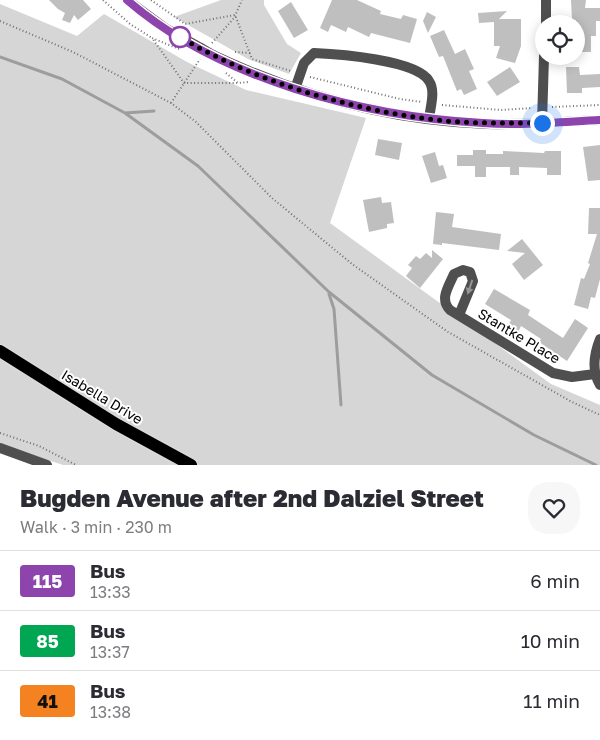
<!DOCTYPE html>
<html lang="en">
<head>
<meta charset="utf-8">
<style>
	:root { --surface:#fff; --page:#f7f7f7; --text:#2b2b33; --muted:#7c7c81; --line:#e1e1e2 }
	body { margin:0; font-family:"Golos Text",sans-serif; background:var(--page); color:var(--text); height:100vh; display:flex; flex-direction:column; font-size:19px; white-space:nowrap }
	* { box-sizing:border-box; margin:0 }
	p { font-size:16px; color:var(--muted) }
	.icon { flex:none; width:28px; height:28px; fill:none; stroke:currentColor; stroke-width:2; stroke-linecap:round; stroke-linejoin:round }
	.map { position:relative; height:465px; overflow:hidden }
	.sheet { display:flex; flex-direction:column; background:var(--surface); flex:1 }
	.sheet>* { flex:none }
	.badge { padding:0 10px; border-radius:4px; font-size:18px; line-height:32px }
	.fabs { position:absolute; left:535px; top:15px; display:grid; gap:10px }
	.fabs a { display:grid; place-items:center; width:50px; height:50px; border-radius:50%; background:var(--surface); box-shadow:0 2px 12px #0003; font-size:25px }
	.you { position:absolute; width:25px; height:25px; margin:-12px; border:4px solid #fff; border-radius:50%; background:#1a73e8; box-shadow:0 0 0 8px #1a73e833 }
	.map>.badge { position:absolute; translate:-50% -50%; box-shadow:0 0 0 2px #fff }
	.round { display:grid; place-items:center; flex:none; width:52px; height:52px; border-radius:20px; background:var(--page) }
	.overview { display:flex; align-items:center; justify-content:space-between; height:85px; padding:0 20px }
	h1 { font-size:24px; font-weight:800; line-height:38px }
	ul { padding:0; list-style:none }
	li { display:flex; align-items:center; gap:15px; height:60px; padding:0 20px; border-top:1px solid var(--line) }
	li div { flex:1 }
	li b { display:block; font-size:19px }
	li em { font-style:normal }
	li .badge { min-width:55px; font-weight:700; text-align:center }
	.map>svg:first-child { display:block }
</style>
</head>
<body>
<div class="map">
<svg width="600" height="465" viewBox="0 0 600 465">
	<rect width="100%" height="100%" fill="#fff"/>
	<path fill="#d6d6d6" d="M221,0H264V5L287,44L301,53L289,74L248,59L174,17Z
		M0,4L77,36L104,14L187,62L246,90L366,118L330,223L551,384L600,405V465H63L0,444Z"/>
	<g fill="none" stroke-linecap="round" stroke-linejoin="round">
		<path stroke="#9d9d9d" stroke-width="3" d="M0,57L62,79L125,113L198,166L329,292L432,375L534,435L596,465
			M125,113L154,111
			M329,294L334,309L341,405"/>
	</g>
	<path fill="#bfbfbf" d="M49,0H83L91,9L78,20L74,15L70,23L62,20L65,13L58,9Z
		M332,0H357L381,11L380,14L401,19L403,15L417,19L410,43L371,33L369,37L348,27L346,32L331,25L328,32L320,28Z
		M571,0H586L585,8H600V21H596V36H591V52H576V20H572Z
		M291,2L308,30L294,38L278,11Z
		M507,11L499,19H521V46L515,63L496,58L500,46H494V22L479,23L478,13Z
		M427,12L436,17L428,33L423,21Z
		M444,30L455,54L465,49L474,69L469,71L477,89L464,95L461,89L457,91L443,56L439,57L430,36Z
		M510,67L520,82L497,96L487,82Z
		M566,67H579L580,75L600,74V87L582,88V93H567Z
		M378,139L402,143L399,160L375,155Z
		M600,145V180L588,181L583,147Z
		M473,150H486V154H503V151L544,153L545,151H561V175H547V168L519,167V175H510V167H486V177H475V166H457V155H473Z
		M435,152L439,166L443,165L447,178L431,183L422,156Z
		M381,197L382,203L391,202L394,223L387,224V228L369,232L363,200Z
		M589,208H600V279L595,298L591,297L588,309L574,305L581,278L584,279L590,264L588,263L597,234H588Z
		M436,212L454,214L452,227L501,234L499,250L442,243V245L433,244Z
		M522,239L543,265L524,280L512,264L525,253L507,251Z
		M432,250L443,259L420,288L406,276L412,268L408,265L416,256L420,259L426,253L432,258Z
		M494,289L530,310L528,315L563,338L575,319L588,328L567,361L539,342L541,339L521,326L518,332L508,326L511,320L485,304Z"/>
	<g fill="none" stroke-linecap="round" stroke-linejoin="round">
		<defs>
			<path id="primary" d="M0,351L116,424L191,465"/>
		</defs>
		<use href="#primary" stroke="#dbdbdb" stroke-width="15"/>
		<path stroke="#717171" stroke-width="2" stroke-dasharray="1 2.5" stroke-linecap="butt" d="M103,0L130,24L152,38
			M151,0L185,24L235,15L252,59L291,71
			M0,21L73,52L171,103L196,122L272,198L352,264L448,332L572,402L600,415
			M212,43L234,18L242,0
			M179,49L152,38L184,83H238
			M235,52L250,53
			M226,73L238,83L249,82
			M310,77L400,99L422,102
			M171,103L200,59
			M442,105L501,110L532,108
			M552,107L600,105
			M0,433L39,446L76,465"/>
		<path stroke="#4f4f4f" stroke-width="10" d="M546,24V0
			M295,89L304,63L314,53C338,54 417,60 429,81C436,91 430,108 429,119
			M542,123L544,56
			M459,315L473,281L470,272L463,270L454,274C449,286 439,299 450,310L553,373L572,377L595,374
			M600,339C594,354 591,370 600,385
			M0,448L47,465"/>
		<path stroke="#4f4f4f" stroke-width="10" d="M127,0L165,28L201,48
			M213,55C298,95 392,121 486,124C524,125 562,122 600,120"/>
		<use href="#primary" stroke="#000" stroke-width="12"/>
		<path stroke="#4f4f4f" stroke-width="10" d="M201,48L213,55"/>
	</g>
	<defs><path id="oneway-solid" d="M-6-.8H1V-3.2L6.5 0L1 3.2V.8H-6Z" transform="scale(1.25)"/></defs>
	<use fill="#959595" href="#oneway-solid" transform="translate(470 287) rotate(108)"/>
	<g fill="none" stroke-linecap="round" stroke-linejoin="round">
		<defs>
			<path id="line" d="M127,0C218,79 365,117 483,123C522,126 561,122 600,120"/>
		</defs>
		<use href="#line" stroke="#fff" stroke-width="11"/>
		<use href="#line" stroke="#8e44ad" stroke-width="8"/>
		<path stroke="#000" stroke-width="5" stroke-dasharray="0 9" d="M180,37L178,36C254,81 341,107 428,119C466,124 504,123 542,123"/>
	</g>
	<circle fill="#fff" stroke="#8e44ad" stroke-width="2.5" cx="180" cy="37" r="10"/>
	<g text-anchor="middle" stroke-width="4" stroke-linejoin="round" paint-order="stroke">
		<g font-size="14" fill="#000" stroke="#fff">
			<text transform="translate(519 336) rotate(31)" y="5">Stantke Place</text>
			<text transform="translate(102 397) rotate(31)" y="5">Isabella Drive</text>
		</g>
	</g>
</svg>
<div class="fabs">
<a><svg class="icon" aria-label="locate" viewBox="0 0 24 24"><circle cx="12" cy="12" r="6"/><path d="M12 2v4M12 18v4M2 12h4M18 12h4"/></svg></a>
</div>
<div class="you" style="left:542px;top:123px"></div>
</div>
<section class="sheet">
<div class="overview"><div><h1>Bugden Avenue after 2nd Dalziel Street</h1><p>Walk · 3 min · 230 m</p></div><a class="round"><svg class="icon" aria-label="heart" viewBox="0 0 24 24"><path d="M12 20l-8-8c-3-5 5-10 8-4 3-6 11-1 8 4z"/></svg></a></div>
<ul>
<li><span class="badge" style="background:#8e44ad;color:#fff">115</span><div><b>Bus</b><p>13:33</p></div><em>6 min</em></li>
<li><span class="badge" style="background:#00a651;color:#fff">85</span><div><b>Bus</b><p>13:37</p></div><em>10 min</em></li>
<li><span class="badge" style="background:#f58220;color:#111">41</span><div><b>Bus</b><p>13:38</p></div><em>11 min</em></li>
</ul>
</section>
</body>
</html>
